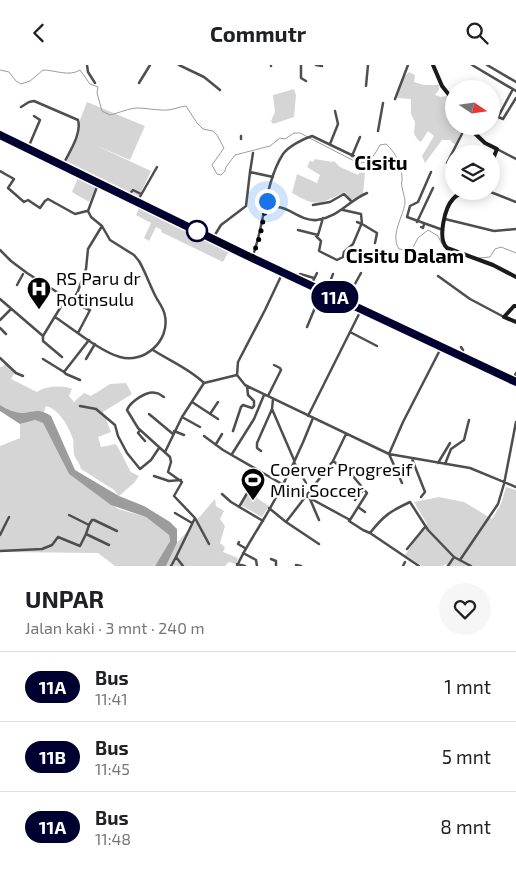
<!DOCTYPE html>
<html lang="id">
<head>
<meta charset="utf-8">
<style>
	:root { --surface:#fff; --page:#f6f6f6; --text:#202124; --muted:#757577; --line:#e0e0e0 }
	body { margin:0; font-family:"Exo 2",sans-serif; background:var(--page); color:var(--text); height:100vh; display:flex; flex-direction:column; font-size:19px; white-space:nowrap }
	* { box-sizing:border-box; margin:0 }
	p { font-size:16px; color:var(--muted) }
	.icon { flex:none; width:28px; height:28px; fill:none; stroke:currentColor; stroke-width:2; stroke-linecap:round; stroke-linejoin:round }
	.map { position:relative; height:501px; overflow:hidden }
	.details { display:flex; flex-direction:column; background:var(--surface); flex:1 }
	.details>* { flex:none }
	.badge { padding:0 10px; border-radius:16px; font-size:18px; line-height:32px }
	.needle { width:32px; rotate:103deg }
	.fabs { position:absolute; left:445px; top:15px; display:grid; gap:10px }
	.fabs a { display:grid; place-items:center; width:55px; height:55px; border-radius:50%; background:var(--surface); box-shadow:0 2px 12px #0003; font-size:25px }
	.you { position:absolute; width:25px; height:25px; margin:-12px; border:4px solid #fff; border-radius:50%; background:#1a73e8; box-shadow:0 0 0 8px #1a73e833 }
	.map>.badge { position:absolute; translate:-50% -50%; box-shadow:0 0 0 2px #fff }
	.round { display:grid; place-items:center; flex:none; width:52px; height:52px; border-radius:26px; background:var(--page) }
	.overview { display:flex; align-items:center; justify-content:space-between; height:85px; padding:0 25px }
	h1 { font-size:24px; font-weight:700; line-height:38px }
	ul { padding:0; list-style:none }
	li { display:flex; align-items:center; gap:15px; height:70px; padding:0 25px; border-top:1px solid var(--line) }
	li div { flex:1 }
	li b { display:block; font-size:19px }
	li em { font-style:normal }
	li .badge { min-width:55px; font-weight:700; text-align:center }
	header { display:flex; justify-content:space-between; align-items:center; height:65px; padding:0 25px; background:var(--surface); font-size:22px; font-weight:700 }
	.map>svg:first-child { display:block }
</style>
</head>
<body>
<header><svg class="icon" aria-label="back" viewBox="0 0 24 24"><path d="M15 5l-7 7 7 7"/></svg>Commutr<svg class="icon" aria-label="search" viewBox="0 0 24 24"><circle cx="10" cy="10" r="6"/><path d="M15 15l6 6"/></svg></header>
<div class="map">
<svg width="516" height="501" viewBox="0 0 516 501">
	<rect width="100%" height="100%" fill="#fff"/>
	<path fill="#d5d5d5" d="M409,7L415,10L414,17L424,20H439V25L435,30L441,32L447,31L454,38V61H465L455,80L450,75H442L425,98L422,91L434,71L428,66L421,77L418,75L414,69L415,57L411,49V34L397,33C399,24 401,13 409,7Z
		M294,24L296,30L294,52L273,59L271,56L275,47L273,30Z
		M87,37L145,61L130,95L95,80L151,106L137,136L98,118L89,137L72,127L80,108L64,101L78,72L80,55Z
		M315,94L332,97L334,96L340,102L358,110L360,107L365,108L363,129L351,135L345,127C319,139 318,143 292,128L297,109L317,118L320,110L307,102L310,96L313,97Z
		M140,141L229,186L223,197L161,167L162,165L156,162L149,176L144,173L151,158L136,150Z
		M6,298L16,306L11,314L37,327C46,321 62,320 72,324L69,331L74,337L84,328L91,331L110,319L126,318L132,329L103,347L111,367L98,372L101,382L116,379L131,407L139,411L134,418L119,431L114,425L81,404C80,398 76,395 74,390C73,385 74,379 73,374C69,362 59,344 46,341L44,347C36,345 32,347 24,348C15,349 8,344 0,340V302H2Z
		M35,355L43,358L69,409L118,444L146,452L169,470L170,476L155,501H115L98,488L0,487V381L20,373V359Z
		M506,422L516,425V501H448L445,499L443,501H422L405,490L427,459L414,437L439,432L464,437L492,454L501,439Z
		M251,424L259,429L257,433L269,441L262,452L241,440Z
		M215,434L216,441L224,446L220,454L225,461L220,478L225,482L223,487L238,493L236,499L229,497L225,501H166L177,478Z"/>
	<path fill="#9c9c9c" d="M0,340C7,344 14,348 23,348C36,347 38,343 51,351L75,405L119,431L144,441L170,457L177,464V478L166,501H155L170,476L169,470L146,452L111,440L69,409L43,358L35,355L20,359L0,346Z"/>
	<g fill="none" stroke-linecap="round" stroke-linejoin="round">
		<path stroke="#9c9c9c" stroke-width="1" d="M0,5L9,7L16,16L21,19L30,16L43,5C55,5 69,12 80,5L90,19L98,22L97,28L102,46L110,50C119,48 129,43 138,43C146,43 154,45 162,45C170,46 178,42 186,41L197,58L203,64L213,66L217,70L224,83L212,100L217,109L221,110L225,106L226,102L235,90L270,81L280,73L285,74L294,68H300L358,98C370,99 375,89 380,80L386,79C396,88 402,100 402,114C402,117 401,119 402,122C403,128 405,132 405,138C403,152 390,170 399,184L411,186L418,173L428,165L438,171L442,179
			M479,193L490,192L495,184L501,182L516,188"/>
		<path stroke="#4e4e4e" stroke-width="2.5" d="M87,0L88,7L95,18
			M179,0L204,12L220,25
			M271,0V1
			M301,0V13L306,16
			M316,0L322,1
			M472,0L516,26
			M487,0L516,17
			M139,18L150,0
			M366,21L368,0
			M513,24L498,52L503,54L516,33
			M395,34L408,0
			M21,42L29,37L34,36L78,55C82,69 69,87 63,100
			M378,66L383,38
			M241,71V74
			M330,79L338,59L335,46
			M28,83L40,55L34,51
			M497,84L516,94
			M253,88L250,107L273,112
			M352,91L360,72
			M447,98L466,61
			M0,106L14,114L8,123L24,137L28,135L40,143L45,136L48,134L75,149L87,146
			M431,107L418,137L410,141L407,152L443,165
			M488,126L516,137
			M127,132L133,125L141,129
			M137,137L157,102
			M313,140L330,137L344,129L351,136
			M266,144C285,135 298,157 317,155C339,152 348,136 367,128
			M343,145L361,149L362,159L377,168L375,178
			M445,154L494,166L516,164
			M357,157L362,159
			M417,157L433,123
			M421,162L423,163L424,159
			M298,165L318,170L323,153
			M316,171L321,176L319,186L337,195L343,192L344,187L353,179L361,160
			M213,173L221,160L246,141L250,107
			M0,185L11,196L27,208L60,229L66,235L90,245L78,268
			M252,193C265,160 264,119 283,89C289,81 303,74 312,71L362,95
			M283,207L265,245L238,297L237,310L245,320L389,389L470,403L516,422
			M438,211L470,234L504,252
			M297,213L300,209L314,213
			M17,220L23,209
			M311,220L317,208
			M326,227L333,209
			M0,234L43,271L65,235
			M333,236L336,232
			M72,237L78,226L86,204L88,184L102,161
			M345,237L361,208
			M55,252C73,264 101,287 120,292C144,299 170,276 165,251C164,244 160,239 157,234C150,221 146,208 139,196L134,190L110,175L102,161L91,152L88,146L98,119
			M0,255L11,244
			M307,262L322,226
			M0,263L6,269
			M350,267L377,281
			M43,271V276L62,292
			M461,282L463,285L462,292
			M153,285C170,296 190,304 204,318
			M0,293L16,308L23,311
			M43,294L64,307
			M86,294L95,279
			M80,315L66,309L64,307L89,275
			M512,316L516,308
			M268,331L281,305L280,303L274,300
			M164,332C162,331 159,328 156,328C147,325 130,337 127,345L138,363L170,392L171,397L168,407L182,417L174,431L195,453L176,492L183,501
			M192,337L218,354
			M80,341L96,344L115,360L118,371L127,388L140,404L151,395L159,383
			M272,344L294,395
			M149,349L173,369
			M210,349L218,337
			M308,351L361,245
			M182,352L200,362
			M140,365L138,368L145,376
			M174,366L184,370
			M233,366L241,342L243,340L252,343L254,341V336L248,330L247,321
			M204,371L223,385L282,419
			M216,379L222,369
			M261,386L257,383V378L272,344L273,334
			M165,387L182,352L204,318L237,310
			M232,389L254,354L264,330
			M412,394L425,427L421,432
			M294,397L306,418
			M438,398L450,378
			M445,399L451,384L464,375L469,355
			M154,411L169,416L181,415
			M402,418L389,389L403,357L441,283
			M310,427L323,429
			M222,429L231,437L263,456
			M306,431L350,455L367,428L352,410L333,396
			M310,434L319,455
			M355,435L363,425
			M239,442L260,406
			M358,442L365,447
			M269,443L286,457L319,479
			M175,448L192,458
			M69,450L89,460L92,455H94L117,466
			M195,453L209,479
			M349,456L363,465L370,468L419,501
			M286,457L333,396L346,369
			M370,468C384,450 391,446 410,437L428,465L454,492L471,501
			M86,469L89,460
			M0,470L9,452
			M239,477L238,479L245,483
			M407,484L425,462
			M0,486L42,484L52,480L58,472L80,481L86,469L109,480
			M243,488L256,495L257,501
			M271,494L276,496V501
			M460,495L498,439L504,419L516,357
			M237,499L245,501
			M296,500L301,501
			M171,501L176,492
			M237,501C244,485 253,472 262,457C282,424 299,389 313,353
			M403,501L405,497
			M448,501L454,492"/>
		<path stroke="#1b1b1b" stroke-width="4" d="M433,0L442,21L454,36
			M467,61L485,78L497,84L491,99
			M0,70L252,193L311,220L375,252L516,318
			M468,126C462,128 457,129 453,134C445,142 437,174 447,183L493,200L516,212
			M516,241H514L504,252L516,257"/>
	</g>
	<g fill="none" stroke-linecap="round" stroke-linejoin="round">
		<defs>
			<path id="line" d="M0,70L252,193L516,317"/>
		</defs>
		<use href="#line" stroke="#fff" stroke-width="11"/>
		<use href="#line" stroke="#000030" stroke-width="8"/>
		<path stroke="#000" stroke-width="5" stroke-dasharray="0 9" d="M197,166L252,193L260,171L267,136"/>
	</g>
	<defs>
		<symbol id="hospital-pin" viewBox="-11 -11 22 30"><path d="M0 17L-7.5 6A9.5 9.5 0 1 1 7.5 6Z" fill="#000" stroke="#fff"/><path d="M-5-5h3v3.5h4V-5h3V5h-3V1.5h-4V5h-3Z" fill="#fff"/></symbol>
		<symbol id="stadium-pin" viewBox="-11 -11 22 30"><path d="M0 17L-7.5 6A9.5 9.5 0 1 1 7.5 6Z" fill="#000" stroke="#fff"/><path d="M0-5a6.5 5 0 1 0 0 10a6.5 5 0 1 0 0-10ZM-3.5-1.8h7v3.6h-7Z" fill="#fff"/></symbol>
	</defs>
	<g fill-rule="evenodd">
		<use href="#hospital-pin" x="25" y="210" width="28" height="38"/>
		<use href="#stadium-pin" x="239" y="401" width="28" height="38"/>
	</g>
	<circle fill="#fff" stroke="#000030" stroke-width="2.5" cx="197" cy="166" r="10"/>
	<g text-anchor="middle" stroke-width="5" stroke-linejoin="round" paint-order="stroke">
		<g font-size="18" fill="#000" stroke="#fff" text-anchor="start">
			<text x="56" y="220">RS Paru dr<tspan x="56" dy="21">Rotinsulu</tspan></text>
			<text x="270" y="411">Coerver Progresif<tspan x="270" dy="21">Mini Soccer</tspan></text>
		</g>
		<g font-size="20" font-weight="bold" fill="#000" stroke="#fff">
			<text x="381" y="105">Cisitu</text>
			<text x="405" y="198">Cisitu Dalam</text>
		</g>
	</g>
</svg>
<div class="fabs">
<a><svg class="needle" viewBox="-14 -14 28 28"><path d="M0-13l5 13h-10z" fill="#e53935"/><path d="M0 13l5-13h-10z" fill="#757577"/></svg></a>
<a><svg class="icon" aria-label="layers" viewBox="0 0 24 24"><path d="M12 4l9 5-9 5-9-5zM3 14l9 5 9-5"/></svg></a>
</div>
<div class="you" style="left:267px;top:136px"></div>
<b class="badge" style="left:335px;top:232px;background:#000030;color:#fff">11A</b>
</div>
<section class="details">
<div class="overview"><div><h1>UNPAR</h1><p>Jalan kaki · 3 mnt · 240 m</p></div><a class="round"><svg class="icon" aria-label="heart" viewBox="0 0 24 24"><path d="M12 20l-8-8c-3-5 5-10 8-4 3-6 11-1 8 4z"/></svg></a></div>
<ul>
<li><span class="badge" style="background:#000030;color:#fff">11A</span><div><b>Bus</b><p>11:41</p></div><em>1 mnt</em></li>
<li><span class="badge" style="background:#000030;color:#fff">11B</span><div><b>Bus</b><p>11:45</p></div><em>5 mnt</em></li>
<li><span class="badge" style="background:#000030;color:#fff">11A</span><div><b>Bus</b><p>11:48</p></div><em>8 mnt</em></li>
</ul>
</section>
</body>
</html>
